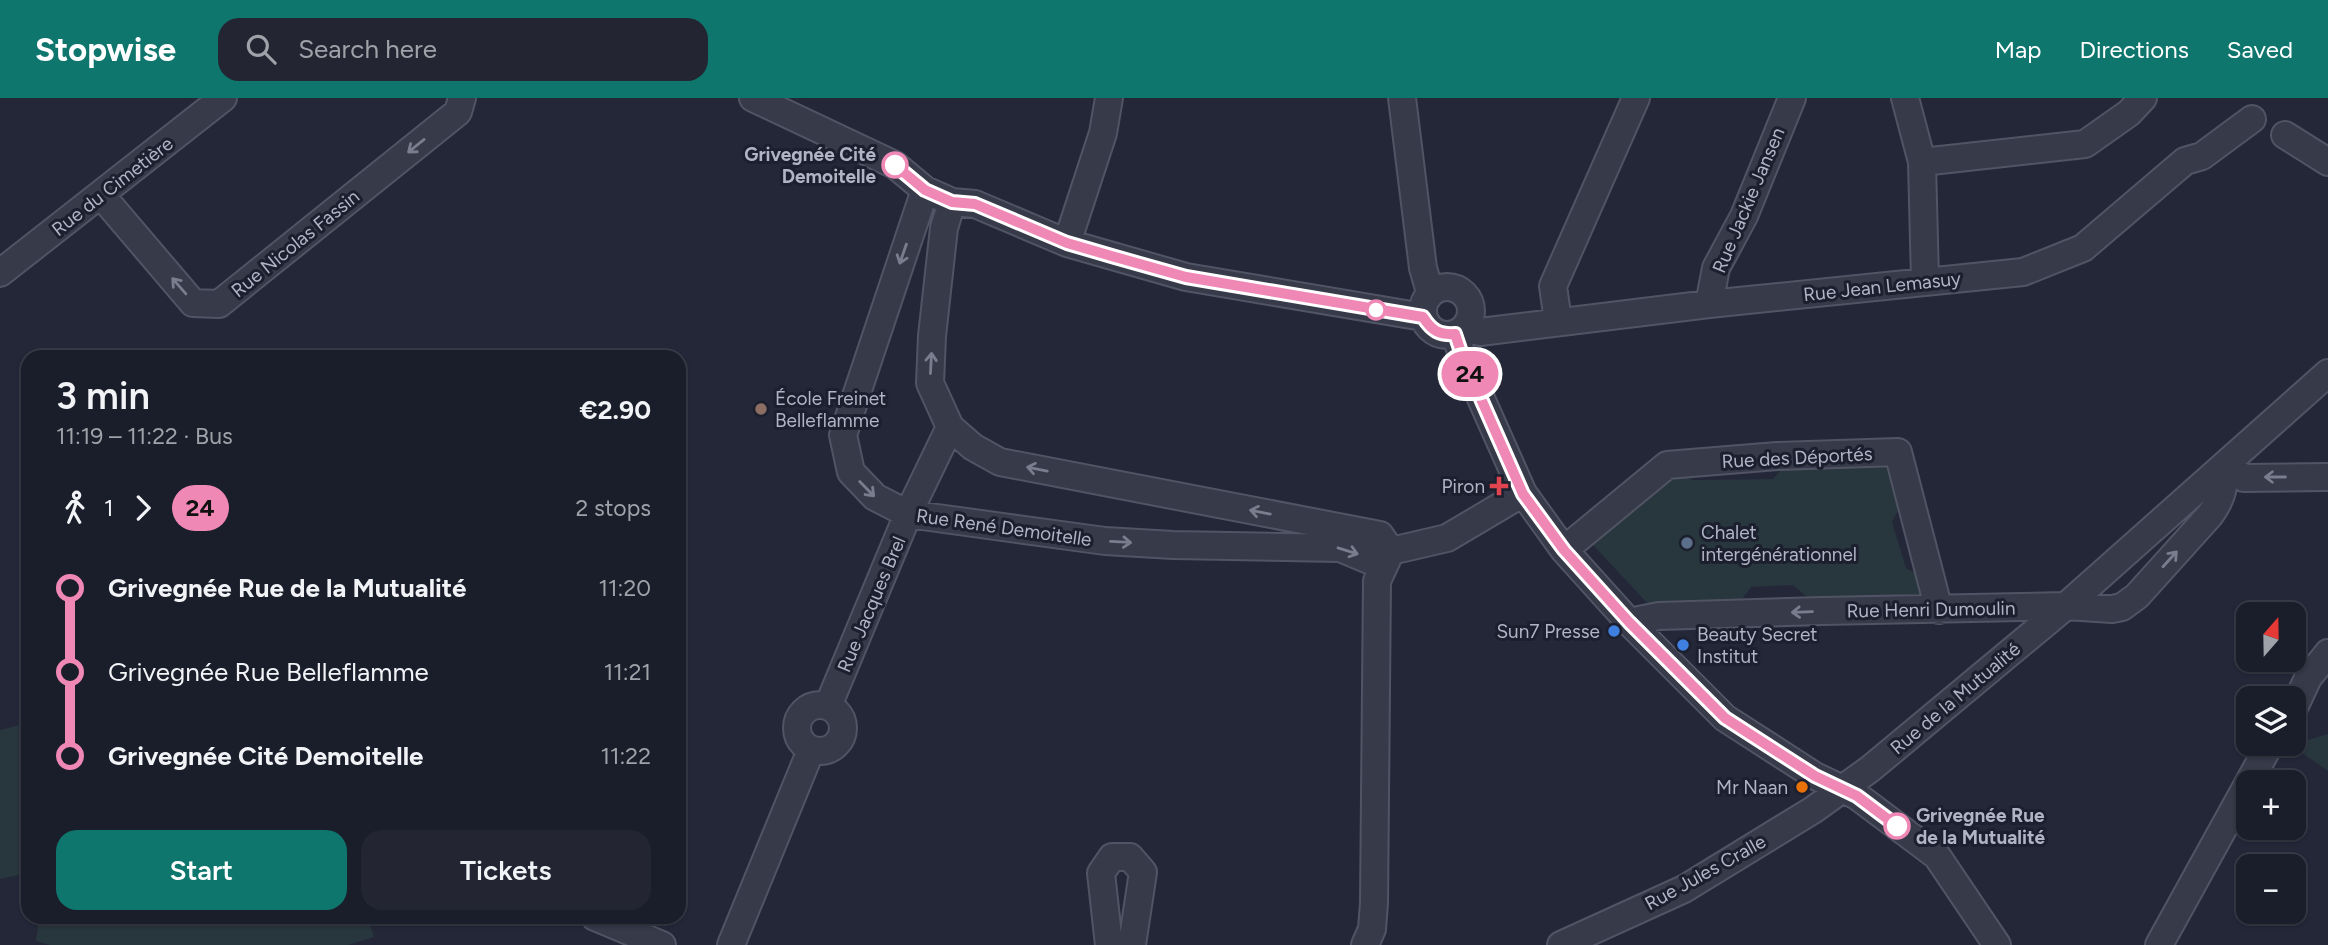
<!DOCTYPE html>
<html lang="en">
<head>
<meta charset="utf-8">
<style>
	:root { --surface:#1a1d2a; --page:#232632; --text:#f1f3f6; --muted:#9fa2a8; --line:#383b47; --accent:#0f766e }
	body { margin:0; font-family:Figtree,sans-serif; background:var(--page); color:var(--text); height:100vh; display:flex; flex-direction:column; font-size:26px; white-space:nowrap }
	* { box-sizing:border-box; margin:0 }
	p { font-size:23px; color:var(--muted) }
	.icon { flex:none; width:38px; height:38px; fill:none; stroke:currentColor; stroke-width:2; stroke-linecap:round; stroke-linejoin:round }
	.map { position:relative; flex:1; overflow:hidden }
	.details { position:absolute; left:21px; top:252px; width:665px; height:574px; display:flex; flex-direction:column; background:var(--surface); border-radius:21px; box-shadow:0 2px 5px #0004,0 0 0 2px var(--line) }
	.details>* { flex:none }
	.badge { padding:0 14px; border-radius:23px; font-size:24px; line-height:46px }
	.needle { width:46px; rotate:20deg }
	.buttons { position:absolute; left:2236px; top:504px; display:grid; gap:14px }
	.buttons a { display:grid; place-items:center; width:70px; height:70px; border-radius:14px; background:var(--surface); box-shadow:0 2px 5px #0004,0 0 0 2px var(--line); font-size:35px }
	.map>.badge { position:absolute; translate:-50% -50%; box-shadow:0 0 0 4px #fff }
	.legs { display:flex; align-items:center; gap:10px; height:77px; padding:0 35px; font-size:23px }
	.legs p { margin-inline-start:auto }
	.headline { display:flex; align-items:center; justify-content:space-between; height:119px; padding:0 35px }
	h1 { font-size:38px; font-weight:600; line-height:52px }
	.primary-button { display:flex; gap:14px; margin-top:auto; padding:14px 35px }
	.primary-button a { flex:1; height:80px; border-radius:21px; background:var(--accent); color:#fff; font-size:28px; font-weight:600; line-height:80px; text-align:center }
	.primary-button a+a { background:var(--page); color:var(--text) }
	ul { padding:0 35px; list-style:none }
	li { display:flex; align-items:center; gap:24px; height:84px; font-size:26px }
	li i { display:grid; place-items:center; width:10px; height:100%; margin:0 9px; background:currentColor }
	li i::after { content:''; width:18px; height:18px; margin:-9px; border:5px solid; border-radius:50%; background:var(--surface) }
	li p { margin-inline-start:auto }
	li:first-child i { background:linear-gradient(#0000 50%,currentColor 0) }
	li:last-child i { background:linear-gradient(currentColor 50%,#0000 0) }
	header { display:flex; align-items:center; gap:42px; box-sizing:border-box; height:98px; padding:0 35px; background:var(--accent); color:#fff }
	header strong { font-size:33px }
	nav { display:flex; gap:38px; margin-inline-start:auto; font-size:24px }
	.search { width:490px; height:63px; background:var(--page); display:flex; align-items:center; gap:18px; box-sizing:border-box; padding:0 24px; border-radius:21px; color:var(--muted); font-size:26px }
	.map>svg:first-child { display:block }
</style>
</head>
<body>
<header>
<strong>Stopwise</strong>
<div class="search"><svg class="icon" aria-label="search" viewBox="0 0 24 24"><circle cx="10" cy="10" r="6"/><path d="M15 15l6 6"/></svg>Search here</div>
<nav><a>Map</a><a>Directions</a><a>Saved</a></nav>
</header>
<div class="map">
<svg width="2328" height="847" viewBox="0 0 2328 847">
	<rect width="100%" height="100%" fill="#232738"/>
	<path fill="#28363d" d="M1874,362L1890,368L1904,402L1892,424L1906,470L1913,474L1920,460L1926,497L1916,504L1814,505L1793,487L1751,489L1737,508L1651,509L1591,445L1673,373L1693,382L1773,381L1787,365Z
		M28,625V775L0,781V632Z
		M2328,636V673L2289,646H2294Z
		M39,819H368L374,839L348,847H50L36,843Z"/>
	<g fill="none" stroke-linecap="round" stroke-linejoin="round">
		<defs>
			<path id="minor" d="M753,0L895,67L925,92L952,104L975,106L1067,145L1186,179L1423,219
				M1402,0L1423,170L1430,194
				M1905,0L1922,64L1925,182
				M2285,37L2328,64
				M1922,64L2085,46L2129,15L2143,0
				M925,92L843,337L851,374L875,399L908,416L1105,443L1173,447L1340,450L1371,463L1391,453L1380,437L1000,364L973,349L950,329L930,285L932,238L944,130L952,104
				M101,97L193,205L219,206L458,14L462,0
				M1067,145L1103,35L1109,0
				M0,175L223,0
				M1423 213a24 24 0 1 1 48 0a24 24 0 1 1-48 0Z
				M1709,206L1716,170L1744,118L1792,0
				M1558,223L1553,188L1636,0
				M1465,230L1480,234L1709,206L2023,174L2083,150L2185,63L2202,58L2252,21
				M1455,236L1463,260L1523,395L1564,452L1629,524L1725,620L1815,678L1857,698L1937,758L1997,847
				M2225,367L2244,380L2328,379
				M1564,452L1667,367L1777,358L1898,354L1939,512
				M1629,524L1659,518L1822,513L2066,508L2112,511L2122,509L2137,498L2210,417C2223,399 2224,389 2225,367
				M797 630a23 23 0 1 1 46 0a23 23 0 1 1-46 0Z
				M828,608L908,416L950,329
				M2294,610L2308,580L2328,555
				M595,819L662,847
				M731,847L811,652
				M1109,847L1101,775L1112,759H1130L1143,774L1132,847
				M1365,847L1372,831L1374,805L1377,483L1391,453L1447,440L1523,395
				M1561,847L1684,791L1813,712L1870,671L2066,508L2328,275
				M2159,847L2270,646"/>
		</defs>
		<use href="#minor" stroke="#515464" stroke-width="30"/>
		<use href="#minor" stroke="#363a49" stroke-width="26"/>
	</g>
	<defs><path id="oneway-shaft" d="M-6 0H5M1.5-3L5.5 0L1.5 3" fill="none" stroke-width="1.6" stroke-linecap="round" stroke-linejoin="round" transform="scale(1.75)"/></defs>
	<g stroke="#7a7d8d">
		<use href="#oneway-shaft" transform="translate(416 48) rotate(141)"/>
		<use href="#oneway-shaft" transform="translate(903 156) rotate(109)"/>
		<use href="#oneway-shaft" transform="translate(179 188) rotate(-131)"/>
		<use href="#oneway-shaft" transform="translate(931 265) rotate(-87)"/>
		<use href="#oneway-shaft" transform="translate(1037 371) rotate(-169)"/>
		<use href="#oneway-shaft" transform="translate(2275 379) rotate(180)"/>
		<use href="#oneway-shaft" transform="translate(867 391) rotate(46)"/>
		<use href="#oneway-shaft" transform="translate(1260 414) rotate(-169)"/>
		<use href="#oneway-shaft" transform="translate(1121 444) rotate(3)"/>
		<use href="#oneway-shaft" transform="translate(1348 453) rotate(17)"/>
		<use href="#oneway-shaft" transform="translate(2170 461) rotate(-48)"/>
		<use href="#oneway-shaft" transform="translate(1802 514) rotate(178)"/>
	</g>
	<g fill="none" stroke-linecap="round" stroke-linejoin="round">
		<defs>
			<path id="line-1" d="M895,67L925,92L952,104L975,106L1067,145L1115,159L1186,179L1423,219C1432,233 1439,237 1455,236L1463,260L1523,396L1564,452L1629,524L1725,620L1815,678L1857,698L1897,728"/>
		</defs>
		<use href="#line-1" stroke="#fff" stroke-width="16"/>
		<use href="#line-1" stroke="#f088b6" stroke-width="10"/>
	</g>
	<g fill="#fff" stroke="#f088b6" stroke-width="3.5">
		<circle cx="895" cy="67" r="12"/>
		<circle cx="1376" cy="212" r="9"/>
		<circle cx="1897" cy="728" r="12"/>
	</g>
	<circle fill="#8d6e63" stroke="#1c1f2e" stroke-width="2.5" cx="761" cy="311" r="7"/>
	<path fill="#e0444e" stroke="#1c1f2e" stroke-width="2.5" d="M1495.5 377.5h7v7h7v7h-7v7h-7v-7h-7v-7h7z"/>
	<circle fill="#5c6f8a" stroke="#1c1f2e" stroke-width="2.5" cx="1687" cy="445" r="7"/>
	<g fill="#3f7fe0" stroke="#1c1f2e" stroke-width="2.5">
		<circle cx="1614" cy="533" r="7"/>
		<circle cx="1683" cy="547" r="7"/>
	</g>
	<circle fill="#e8710a" stroke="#1c1f2e" stroke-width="2.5" cx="1802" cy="689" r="7"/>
	<g text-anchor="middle" stroke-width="6" stroke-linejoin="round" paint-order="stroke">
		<g font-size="19" font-weight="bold" fill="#b1b4c5" stroke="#1c1f2e" text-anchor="end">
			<text x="876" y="63">Grivegnée Cité<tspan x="876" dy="22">Demoitelle</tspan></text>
			<text x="1916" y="724" text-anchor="start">Grivegnée Rue<tspan x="1916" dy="22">de la Mutualité</tspan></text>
		</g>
		<g font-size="19" fill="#b1b4c5" stroke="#1c1f2e">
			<text transform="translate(112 88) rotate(-38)" y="7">Rue du Cimetière</text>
			<text transform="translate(1748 102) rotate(-67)" y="7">Rue Jackie Jansen</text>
			<text transform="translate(295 145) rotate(-39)" y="7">Rue Nicolas Fassin</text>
			<text transform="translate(1882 188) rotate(-6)" y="7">Rue Jean Lemasuy</text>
			<text transform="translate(1797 359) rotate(-3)" y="7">Rue des Déportés</text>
			<text transform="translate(1004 429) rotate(8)" y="7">Rue René Demoitelle</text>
			<text transform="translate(871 506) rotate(-67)" y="7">Rue Jacques Brel</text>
			<text transform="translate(1931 511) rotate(-1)" y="7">Rue Henri Dumoulin</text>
			<text transform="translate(1955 600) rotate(-40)" y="7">Rue de la Mutualité</text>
			<text transform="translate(1705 774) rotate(-29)" y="7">Rue Jules Cralle</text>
		</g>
		<g font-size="19" fill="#b1b4c5" stroke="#1c1f2e" text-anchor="start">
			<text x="775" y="307">École Freinet<tspan x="775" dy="22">Belleflamme</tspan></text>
			<text x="1485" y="395" text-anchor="end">Piron</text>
			<text x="1701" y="441">Chalet<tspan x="1701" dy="22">intergénérationnel</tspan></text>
			<text x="1600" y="540" text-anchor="end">Sun7 Presse</text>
			<text x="1697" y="543">Beauty Secret<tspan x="1697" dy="22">Institut</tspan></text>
			<text x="1788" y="696" text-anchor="end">Mr Naan</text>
		</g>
	</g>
</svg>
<div class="buttons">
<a><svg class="needle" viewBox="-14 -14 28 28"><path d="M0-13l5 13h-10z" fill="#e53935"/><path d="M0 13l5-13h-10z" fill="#9fa2a8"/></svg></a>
<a><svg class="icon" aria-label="layers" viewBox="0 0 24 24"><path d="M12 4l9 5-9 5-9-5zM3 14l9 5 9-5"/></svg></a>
<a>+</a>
<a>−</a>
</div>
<b class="badge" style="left:1470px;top:276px;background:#f088b6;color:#111">24</b>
<section class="details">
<div class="headline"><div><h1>3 min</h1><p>11:19 – 11:22 · Bus</p></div><b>€2.90</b></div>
<div class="legs"><svg class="icon" aria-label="walk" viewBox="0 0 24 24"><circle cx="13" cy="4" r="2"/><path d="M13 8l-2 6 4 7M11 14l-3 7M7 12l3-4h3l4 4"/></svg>1<svg class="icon" aria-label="forward" viewBox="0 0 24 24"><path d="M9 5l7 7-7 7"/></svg><b class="badge" style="background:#f088b6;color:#111">24</b><p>2 stops</p></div>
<ul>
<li><i style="color:#f088b6"></i><b>Grivegnée Rue de la Mutualité</b><p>11:20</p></li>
<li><i style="color:#f088b6"></i><span>Grivegnée Rue Belleflamme</span><p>11:21</p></li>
<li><i style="color:#f088b6"></i><b>Grivegnée Cité Demoitelle</b><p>11:22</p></li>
</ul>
<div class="primary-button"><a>Start</a><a>Tickets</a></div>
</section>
</div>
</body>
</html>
